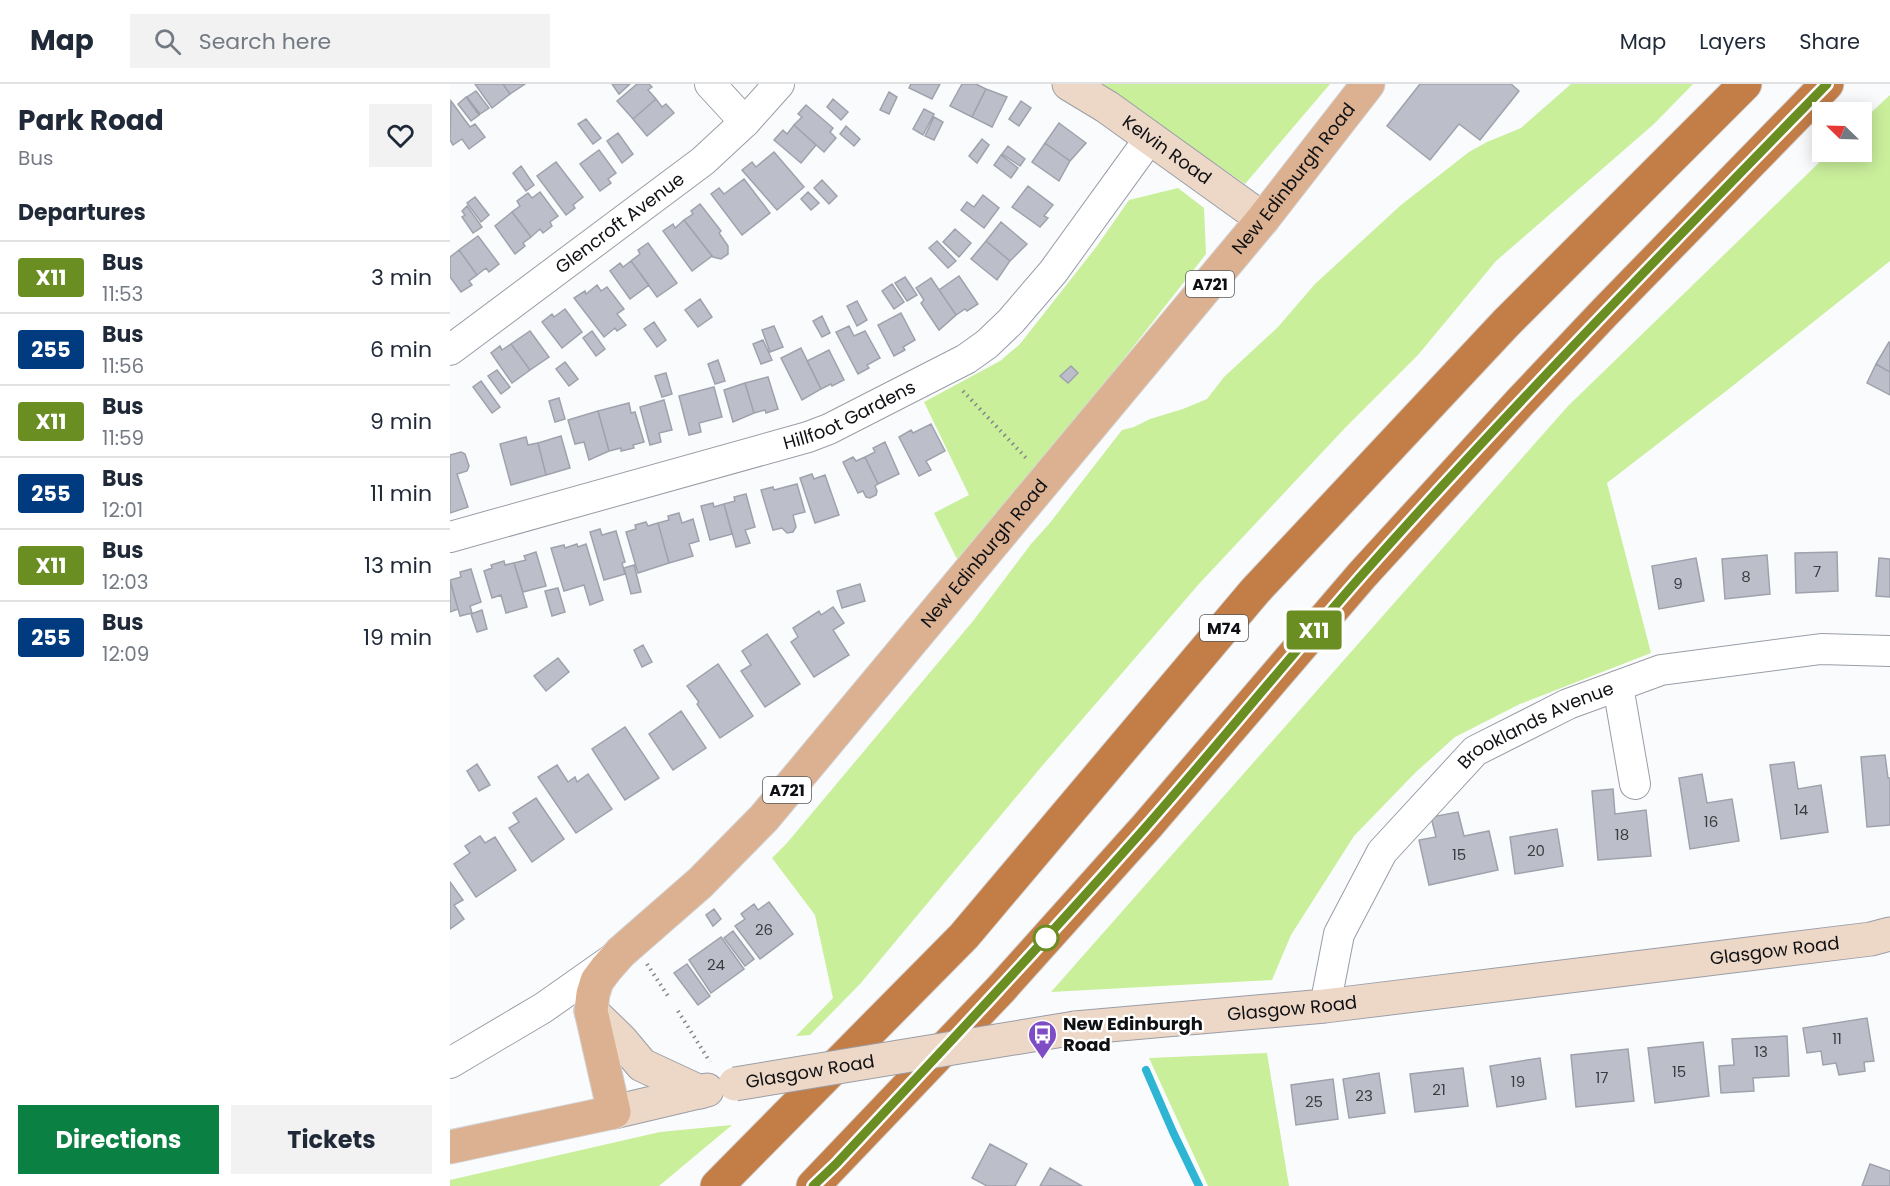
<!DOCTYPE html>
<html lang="en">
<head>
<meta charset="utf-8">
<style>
	:root { --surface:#fff; --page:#f2f2f3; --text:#1f2937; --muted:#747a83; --line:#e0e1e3; --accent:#0b8043 }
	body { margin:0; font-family:Poppins,sans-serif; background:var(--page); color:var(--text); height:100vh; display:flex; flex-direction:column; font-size:22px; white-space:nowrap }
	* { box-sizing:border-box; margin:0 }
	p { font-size:20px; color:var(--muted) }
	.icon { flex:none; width:33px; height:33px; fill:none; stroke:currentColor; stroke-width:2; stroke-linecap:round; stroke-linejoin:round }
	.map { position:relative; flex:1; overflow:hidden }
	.drawer { display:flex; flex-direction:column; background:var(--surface); width:450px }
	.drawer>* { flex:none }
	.badge { padding:0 12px; border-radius:4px; font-size:21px; line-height:39px }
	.needle { width:39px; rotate:293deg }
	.tools { position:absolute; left:1362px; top:18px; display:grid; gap:12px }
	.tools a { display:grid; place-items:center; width:60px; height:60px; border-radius:0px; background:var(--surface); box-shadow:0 3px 15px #0003; font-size:30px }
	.map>.badge { position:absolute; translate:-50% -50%; box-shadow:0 0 0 3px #fff }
	h2 { padding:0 18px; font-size:22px; line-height:54px }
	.round { display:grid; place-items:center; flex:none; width:63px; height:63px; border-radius:0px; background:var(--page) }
	.head { display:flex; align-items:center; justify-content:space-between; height:102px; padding:0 18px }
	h1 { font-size:28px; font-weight:700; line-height:45px }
	.button { display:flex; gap:12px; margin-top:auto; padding:12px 18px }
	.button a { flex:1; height:69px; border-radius:0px; background:var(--accent); color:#fff; font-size:24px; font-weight:700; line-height:69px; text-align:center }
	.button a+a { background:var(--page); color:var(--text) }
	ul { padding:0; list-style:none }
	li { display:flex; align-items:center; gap:18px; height:72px; padding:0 18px; border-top:2px solid var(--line) }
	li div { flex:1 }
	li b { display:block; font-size:22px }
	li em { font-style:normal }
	li .badge { min-width:66px; font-weight:700; text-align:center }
	header { display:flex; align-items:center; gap:36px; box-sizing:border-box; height:84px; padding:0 30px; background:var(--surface); border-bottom:2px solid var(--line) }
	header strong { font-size:28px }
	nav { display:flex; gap:33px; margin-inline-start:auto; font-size:21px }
	.search { width:420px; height:54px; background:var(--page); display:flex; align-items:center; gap:15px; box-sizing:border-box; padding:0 21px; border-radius:0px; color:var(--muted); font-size:22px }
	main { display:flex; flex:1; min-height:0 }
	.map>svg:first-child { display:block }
</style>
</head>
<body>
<header>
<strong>Map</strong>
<div class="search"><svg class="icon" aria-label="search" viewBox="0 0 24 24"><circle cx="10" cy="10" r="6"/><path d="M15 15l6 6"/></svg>Search here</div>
<nav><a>Map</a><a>Layers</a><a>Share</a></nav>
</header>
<main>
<section class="drawer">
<div class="head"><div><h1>Park Road</h1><p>Bus</p></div><a class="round"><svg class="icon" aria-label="heart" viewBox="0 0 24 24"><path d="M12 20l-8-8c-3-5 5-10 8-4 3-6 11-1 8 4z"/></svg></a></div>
<h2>Departures</h2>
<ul>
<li><span class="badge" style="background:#6b8e23;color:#fff">X11</span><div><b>Bus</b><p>11:53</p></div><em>3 min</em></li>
<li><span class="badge" style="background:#003b80;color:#fff">255</span><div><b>Bus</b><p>11:56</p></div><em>6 min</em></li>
<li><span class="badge" style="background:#6b8e23;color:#fff">X11</span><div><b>Bus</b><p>11:59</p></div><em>9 min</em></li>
<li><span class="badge" style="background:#003b80;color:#fff">255</span><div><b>Bus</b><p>12:01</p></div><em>11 min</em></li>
<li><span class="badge" style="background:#6b8e23;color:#fff">X11</span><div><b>Bus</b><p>12:03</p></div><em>13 min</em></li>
<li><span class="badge" style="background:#003b80;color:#fff">255</span><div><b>Bus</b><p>12:09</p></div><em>19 min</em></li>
</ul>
<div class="button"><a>Directions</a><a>Tickets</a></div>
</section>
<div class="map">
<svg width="1440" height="1102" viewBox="0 0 1440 1102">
	<rect width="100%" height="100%" fill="#fafbfd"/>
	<path fill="#c9ef9b" d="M650,0H880L795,100Z
		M1121,0H1243L1204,40L1046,177L968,271L894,345L748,501L592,682L410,900L360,951L346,952L383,914L365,831L322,774L337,759L523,537L581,460L599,440L672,346L684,343L700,335L733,325L757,315L774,293L828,243L865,200L951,121L1019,68L1037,58L1071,44Z
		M1440,11V177L1280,304L1157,399L1201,569L1070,620L1005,653L966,688L904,752L841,851L822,896L601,908L1118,322L1380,68H1412V37Z
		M728,104L754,124L756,170L636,323L507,475L484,429L519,411L474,318L550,277L570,260L647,162L679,116Z
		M817,969L839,1102H758L699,974Z
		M282,1041L209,1102H0V1096L210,1048Z"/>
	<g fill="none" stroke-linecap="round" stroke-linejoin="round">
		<path stroke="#2eb5d4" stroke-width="8" d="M696,986L723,1048L749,1102"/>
	</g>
	<path fill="#bcbfc9" stroke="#9fa2ac" stroke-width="1.5" d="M25,0H53L60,10L42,24Z
		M53,0H75L60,10Z
		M162,0H180L169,10Z
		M187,0H199L202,3L198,6L206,15L183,35L167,17Z
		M461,0H490L482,15L459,4Z
		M512,0H526L536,5L522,33L500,22Z
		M970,0H1061L1069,7L1030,56L1009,40L980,76L937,42Z
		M536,5L557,13L542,43L522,33Z
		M26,7L39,24L30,30L17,13Z
		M439,8L447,13L439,30L430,26Z
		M16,13L29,31L21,37L8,20Z
		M206,15L212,23L216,20L224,29L197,52L183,35Z
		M383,15L398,28L391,36L377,23Z
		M1,17L20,43L25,40L35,53L19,65L12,55L3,61L0,56Z
		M571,17L581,24L569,42L559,35Z
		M356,21L383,44L380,48L386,54L374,68L344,41L352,33L348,30Z
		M474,25L484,30L473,51L463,45Z
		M484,33L493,38L484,56L475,52Z
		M136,35L151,54L143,60L128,40Z
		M609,39L636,59L620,77L595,59Z
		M344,41L366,61L351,79L324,56L333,46L337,50Z
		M396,42L410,55L404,62L390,50Z
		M168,49L183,70L172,79L157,57Z
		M532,55L539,61L527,79L519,72Z
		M595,59L620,77L609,97L582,78Z
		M558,62L575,75L570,82L552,70Z
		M149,66L166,89L158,95L161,99L150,107L130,80Z
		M324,68L354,103L327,126L292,86L302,78L306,83Z
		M551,71L568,84L561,94L544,81Z
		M106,78L133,113L123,121L125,124L116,131L87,92Z
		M71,82L84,101L76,107L63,89Z
		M294,95L320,129L292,151L261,110L269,104L274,110Z
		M372,96L387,112L379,120L364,104Z
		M578,102L603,121L594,132L598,134L590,143L562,123Z
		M90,108L108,132L100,138L102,142L93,149L90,145L81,153L62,128L70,122L67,117L78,109L82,114Z
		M358,108L369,119L361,126L351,115Z
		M533,111L549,124L534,144L511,126L517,118L524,123Z
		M25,113L39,131L31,138L17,119Z
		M250,120L271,147L269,149L278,162V170L271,175L263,173L234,136L243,130L241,127Z
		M17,122L32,143L23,149L12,133L15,131L12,127Z
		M62,128L81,153L73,159L75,162L65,170L45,142Z
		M234,136L262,172L242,187L213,147L223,140L225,144Z
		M551,138L577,160L560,177L536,157Z
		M505,145L521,159L509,173L493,158Z
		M28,152L49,180L39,188L36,184L27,191L9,166Z
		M487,157L506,177L498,184L479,164Z
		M536,157L560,177L547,196L521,175Z
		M198,159L227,199L207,213L181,177L190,170L188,166Z
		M9,166L27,191L19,197L22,201L11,208L0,193V173Z
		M181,177L199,201L180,215L160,187L170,179L173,183Z
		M509,192L528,220L517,227L515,225L506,231L489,206Z
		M455,193L467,211L457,217L445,199Z
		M481,194L506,231L489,246L471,219L474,216L466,204Z
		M442,200L454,218L444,225L432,207Z
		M147,201L151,207L157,203L174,225L167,230L176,241L167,247L165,244L154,253L124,214L135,207L136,210Z
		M250,215L262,233L248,243L235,226Z
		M407,217L417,236L407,242L397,222Z
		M115,225L132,248L112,264L92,238L102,230L104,233Z
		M451,229L465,256L453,263L455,266L444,272L428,241Z
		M372,232L380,249L372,253L363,237Z
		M204,238L216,256L207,263L194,245Z
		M324,242L333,263L320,268L312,246Z
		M399,242L404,252L415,247L430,274L417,281L419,284L408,290L386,248Z
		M80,247L99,273L80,286L61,260Z
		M142,247L155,265L146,272L133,254Z
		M313,256L322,276L311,280L303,260Z
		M1439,258L1440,259V288L1426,280Z
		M61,260L80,286L62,299L41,269L50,262L52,266Z
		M351,264L371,305L352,316L331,274Z
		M379,266L394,296L382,302L381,300L371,305L357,277Z
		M268,276L275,297L265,300L258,280Z
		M115,278L128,295L119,302L106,285Z
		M1426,280L1440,288V311L1417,299Z
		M621,282L628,289L618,299L610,292Z
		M47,286L60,303L51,310L38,292Z
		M216,289L222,310L212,313L205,292Z
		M318,293L328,325L316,329L315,326L304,329L295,299Z
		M31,297L50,323L42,329L23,303Z
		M295,299L304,329L283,338L274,306Z
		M264,303L272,333L249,339L251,348L239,351L229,312Z
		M109,314L115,335L105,338L99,317Z
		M214,316L222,346L209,349L211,358L200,361L190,323Z
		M179,319L181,329L185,328L194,358L183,361L184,364L171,367V364L159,367L148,327Z
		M148,327L159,367L139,376L134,358L125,360L118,336Z
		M481,340L495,367L476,377L481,386L469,392L449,353L461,346L463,349Z
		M111,352L120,384L96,391L88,359Z
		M76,353L78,361L88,359L96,391L61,401L50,360Z
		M435,358L449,390L428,400L415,373L425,368L423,364Z
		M11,368L15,370L19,382L17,387L7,390L18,423L0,429V371Z
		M403,373L406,377L415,373L428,400L425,402L427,407L426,411L420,414L416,413L413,407L408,409L393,378Z
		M362,390L364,395L375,391L389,431L365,439L350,394Z
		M347,400L355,428L343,431L346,443L343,448L337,449L332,444L323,446L311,406L323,403L324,406Z
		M296,410L305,443L295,446L300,459L286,463L274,420L285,417L284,413Z
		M263,419L264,423L274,420L282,450L260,456L251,422Z
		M229,429L232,439L243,435L249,457L239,460L243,472L219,479L208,439L219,436L218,432Z
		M196,438L198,442L208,439L219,479L188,489L176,448L186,445L185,441Z
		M150,445L152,451L166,447L175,478L172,479L175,490L154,496L140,448Z
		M127,460L128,463L136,460L153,516L140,521L134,501L114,507L101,464L114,461L115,464Z
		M86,468L96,502L73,508L64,479L76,476L74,472Z
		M1387,468L1388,507L1346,509L1345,469Z
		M1317,471L1320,510L1275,515L1272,475Z
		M1246,474L1254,517L1209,525L1202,482Z
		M1429,474L1440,475V513L1426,512Z
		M54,477L55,481L64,479L77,523L56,529L51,511L42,514L34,487L42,484L41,481Z
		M184,481L191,508L181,510L174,484Z
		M21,485L31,518L20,522L22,529L10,532L0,496L11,493L10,488Z
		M0,497L8,525L0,528Z
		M410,500L415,517L392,524L387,507Z
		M108,504L115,528L102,532L95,507Z
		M383,523L394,539L383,546L399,571L364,593L341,558L348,553L343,544L369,527L371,531Z
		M32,526L37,545L27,548L21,530Z
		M317,550L350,600L315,623L291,587L301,581L292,567Z
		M193,561L202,578L192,583L184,566Z
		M108,574L119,588L96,607L84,592Z
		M268,580L303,632L270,654L247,620L249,618L237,602Z
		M231,627L256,664L223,686L199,650Z
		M175,643L209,694L175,716L142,665Z
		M1435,671L1438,694H1440V741L1417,743L1411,673Z
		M1344,678L1348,705L1371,701L1378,748L1331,755L1320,681Z
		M27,680L40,701L29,707L17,687Z
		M107,681L118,698L125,693L127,698L138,690L162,725L126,749L88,693Z
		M1252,690L1257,719L1282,715L1289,757L1240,765L1229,694Z
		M1163,705L1165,730L1196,726L1201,772L1148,776L1142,707Z
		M86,714L114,755L82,778L59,744L69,738L63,729Z
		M1008,728L1014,752L1039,747L1048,786L979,801L969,756L986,753L981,733Z
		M1107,745L1113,782L1065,790L1060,753Z
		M30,752L35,759L45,753L66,786L26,813L4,780L20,769L15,762Z
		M0,798L13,816L4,821L14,835L0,845Z
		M319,818L343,850L310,875L285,842L295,835L291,830L304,820L308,826Z
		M264,825L271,835L263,842L256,831Z
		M283,847L304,875L295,882L274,854Z
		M271,853L294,885L261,909L239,876Z
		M237,880L260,912L248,921L224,889Z
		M1417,934L1424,977L1414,978L1415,987L1389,991L1386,979L1373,981L1371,967L1357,969L1353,944Z
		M1337,952L1339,992L1303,994L1304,1007L1271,1009L1269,982L1284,981L1282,955Z
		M1253,958L1259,1012L1205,1019L1198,964Z
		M1178,965L1184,1017L1126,1023L1121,971Z
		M1090,974L1096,1015L1047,1023L1040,982Z
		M1013,984L1018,1022L965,1028L960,990Z
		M929,989L935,1029L899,1034L893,995Z
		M883,995L888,1035L846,1041L841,1001Z
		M540,1060L577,1080L565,1102H537L522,1094Z
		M1420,1080L1440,1087V1102H1412Z
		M600,1084L632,1102H590Z"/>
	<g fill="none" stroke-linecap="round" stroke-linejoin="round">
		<defs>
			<g id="street">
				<path d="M260,0L295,38"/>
				<path id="s1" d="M0,266L253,77L295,38L329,0"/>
				<path id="s2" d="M0,453L358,353L379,345L516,275L537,260L561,237L603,188L700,54"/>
				<path d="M1168,602L1185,700"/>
				<path id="s3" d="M875,922L889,850L932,768L1025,667L1118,620L1211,586L1371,565L1440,567"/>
				<path d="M0,979L93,924L164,874"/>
			</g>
			<g id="secondary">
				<path id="s4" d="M619,0L657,23L813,135"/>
				<path d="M141,927L171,956L192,981L250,1008"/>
				<path id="s5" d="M625,944L875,922L1421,855L1440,850"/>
				<path d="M164,1028L257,1006"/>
			</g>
			<g id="primary">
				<path id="s6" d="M0,1063L164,1028L141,927L143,910L147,897L156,885L171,868L250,799L314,734L813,135L918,0"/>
			</g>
			<path id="highway" d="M267,1102L514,852L805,507L1056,239L1295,0
				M363,1102L550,906L697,742L912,491L1071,317L1154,229L1377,0"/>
		</defs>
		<use href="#street" stroke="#9a9da6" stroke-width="32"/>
		<use href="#secondary" stroke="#9a9da6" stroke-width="35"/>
		<use href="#primary" stroke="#d4d4d5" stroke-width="35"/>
		<use href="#highway" stroke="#d4d4d5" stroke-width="35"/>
		<path stroke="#858689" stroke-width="4" stroke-dasharray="1.5 4.5" stroke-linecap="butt" d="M513,307L578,376
			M197,880L218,912
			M228,927L260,978"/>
		<use href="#street" stroke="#fff" stroke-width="30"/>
		<use href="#secondary" stroke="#edd8c8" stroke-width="33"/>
		<use href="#primary" stroke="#dbb191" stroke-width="33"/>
		<use href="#highway" stroke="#c37d47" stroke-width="33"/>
		<defs>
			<g id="secondary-bridge">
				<path id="s7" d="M285,1000L625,944"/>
			</g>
		</defs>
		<use href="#secondary-bridge" stroke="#9a9da6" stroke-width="35" stroke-linecap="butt"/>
		<use href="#secondary-bridge" stroke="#edd8c8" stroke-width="33"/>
	</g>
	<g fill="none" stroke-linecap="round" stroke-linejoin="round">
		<defs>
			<path id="line" d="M363,1102L386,1080C490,969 594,858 695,744C768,661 838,575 911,492C1061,323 1219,162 1377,0"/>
		</defs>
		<use href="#line" stroke="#fff" stroke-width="14"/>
		<use href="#line" stroke="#6b8e23" stroke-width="9"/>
	</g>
	<defs>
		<symbol id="bus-pin" viewBox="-11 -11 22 30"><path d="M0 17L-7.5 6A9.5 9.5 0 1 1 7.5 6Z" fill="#7e4cc4" stroke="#fff"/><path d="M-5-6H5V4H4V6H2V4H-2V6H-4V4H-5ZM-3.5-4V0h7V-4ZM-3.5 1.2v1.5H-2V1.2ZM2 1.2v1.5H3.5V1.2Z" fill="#fff"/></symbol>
	</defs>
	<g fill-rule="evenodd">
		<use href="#bus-pin" x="576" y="934" width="33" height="45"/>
	</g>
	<circle fill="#fff" stroke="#6b8e23" stroke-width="3" cx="596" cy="854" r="12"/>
	<g text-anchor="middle" stroke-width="4.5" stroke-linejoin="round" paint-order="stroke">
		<g font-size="15" fill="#3a3c40">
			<text x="1367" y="493">7</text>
			<text x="1296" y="498">8</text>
			<text x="1228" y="505">9</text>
			<text x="1351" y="731">14</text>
			<text x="1261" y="743">16</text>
			<text x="1172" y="756">18</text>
			<text x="1086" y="772">20</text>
			<text x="1009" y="776">15</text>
			<text x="314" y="851">26</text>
			<text x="266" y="886">24</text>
			<text x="1387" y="960">11</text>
			<text x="1311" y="973">13</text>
			<text x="1229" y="993">15</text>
			<text x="1152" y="999">17</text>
			<text x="1068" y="1003">19</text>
			<text x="989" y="1011">21</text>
			<text x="914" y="1017">23</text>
			<text x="864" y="1023">25</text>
		</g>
		<g fill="#fff" stroke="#57585a" stroke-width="1.5">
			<rect x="736" y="187" width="48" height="26" rx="4.5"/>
			<rect x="750" y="531" width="48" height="26" rx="4.5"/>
			<rect x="313" y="693" width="48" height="26" rx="4.5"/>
		</g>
		<g font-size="16" font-weight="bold" fill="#0f1013">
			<text x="760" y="206">A721</text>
			<text x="774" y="550">M74</text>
			<text x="337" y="712">A721</text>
		</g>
		<g font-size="18" fill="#0f1013" stroke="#fff">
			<text dy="6" stroke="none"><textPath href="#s4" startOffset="118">Kelvin Road</textPath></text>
			<text dy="6" stroke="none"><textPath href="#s6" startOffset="1366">New Edinburgh Road</textPath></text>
			<text dy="6" stroke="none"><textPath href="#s1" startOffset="212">Glencroft Avenue</textPath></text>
			<text dy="6" stroke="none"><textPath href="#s2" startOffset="418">Hillfoot Gardens</textPath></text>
			<text dy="6" stroke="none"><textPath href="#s6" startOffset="880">New Edinburgh Road</textPath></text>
			<text dy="6" stroke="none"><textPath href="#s3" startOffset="369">Brooklands Avenue</textPath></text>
			<text dy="6" stroke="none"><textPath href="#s5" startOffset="704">Glasgow Road</textPath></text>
			<text dy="6" stroke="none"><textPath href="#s5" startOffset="218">Glasgow Road</textPath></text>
			<text dy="6" stroke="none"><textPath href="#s7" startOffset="76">Glasgow Road</textPath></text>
		</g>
		<g font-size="18" font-weight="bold" fill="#0f1013" stroke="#fff" text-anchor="start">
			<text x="613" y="946">New Edinburgh<tspan x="613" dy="21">Road</tspan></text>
		</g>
	</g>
</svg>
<div class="tools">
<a><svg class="needle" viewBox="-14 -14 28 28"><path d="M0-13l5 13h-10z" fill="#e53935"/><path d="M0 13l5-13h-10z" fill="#747a83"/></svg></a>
</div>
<b class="badge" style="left:864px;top:546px;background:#6b8e23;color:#fff">X11</b>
</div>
</main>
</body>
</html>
